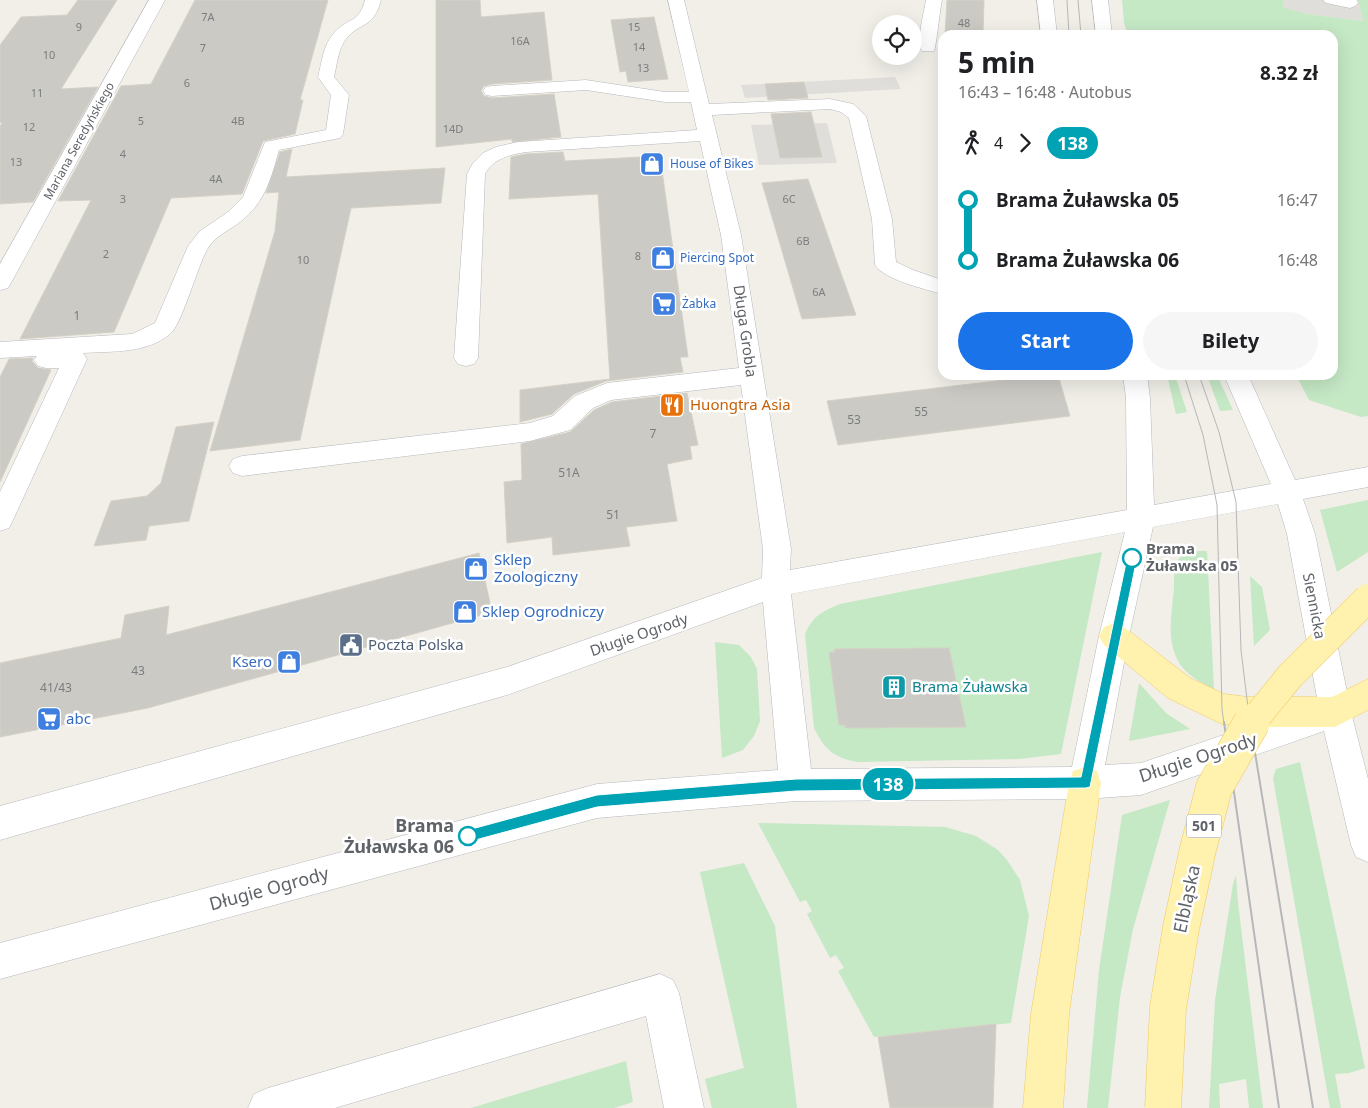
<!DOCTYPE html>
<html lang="pl">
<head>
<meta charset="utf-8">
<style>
	:root { --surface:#fff; --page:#f6f6f6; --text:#202124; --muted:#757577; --accent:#1a73e8 }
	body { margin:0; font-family:"Noto Sans",sans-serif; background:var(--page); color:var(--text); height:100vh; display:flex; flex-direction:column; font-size:19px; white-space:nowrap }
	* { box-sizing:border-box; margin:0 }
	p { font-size:16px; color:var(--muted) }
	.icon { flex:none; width:28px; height:28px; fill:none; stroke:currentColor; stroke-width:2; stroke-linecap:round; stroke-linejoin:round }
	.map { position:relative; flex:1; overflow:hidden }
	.sheet { position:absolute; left:938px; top:30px; width:400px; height:350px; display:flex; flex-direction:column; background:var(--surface); border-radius:15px; box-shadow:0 5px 20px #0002 }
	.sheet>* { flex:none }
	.badge { padding:0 10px; border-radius:16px; font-size:18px; line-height:32px }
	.controls { position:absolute; left:872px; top:15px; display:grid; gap:10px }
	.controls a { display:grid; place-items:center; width:50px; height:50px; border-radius:50%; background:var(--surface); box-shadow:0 5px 20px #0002; font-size:25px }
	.map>.badge { position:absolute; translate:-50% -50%; box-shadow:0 0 0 2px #fff }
	.legs { display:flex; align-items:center; gap:8px; height:55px; padding:0 20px; font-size:16px }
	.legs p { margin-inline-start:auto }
	.head { display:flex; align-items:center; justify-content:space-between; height:85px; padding:0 20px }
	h1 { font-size:28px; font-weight:700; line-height:38px }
	.cta { display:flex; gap:10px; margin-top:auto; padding:10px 20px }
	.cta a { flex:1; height:58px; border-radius:30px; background:var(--accent); color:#fff; font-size:20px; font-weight:700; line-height:58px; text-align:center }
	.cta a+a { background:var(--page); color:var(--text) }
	ul { padding:0 20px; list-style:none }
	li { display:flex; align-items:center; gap:18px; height:60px; font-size:19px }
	li i { display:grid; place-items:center; width:8px; height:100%; margin:0 6px; background:currentColor }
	li i::after { content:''; width:12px; height:12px; margin:-6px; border:4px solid; border-radius:50%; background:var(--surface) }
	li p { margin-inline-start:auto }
	li:first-child i { background:linear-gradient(#0000 50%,currentColor 0) }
	li:last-child i { background:linear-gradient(currentColor 50%,#0000 0) }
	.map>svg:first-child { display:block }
</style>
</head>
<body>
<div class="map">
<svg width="1368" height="1108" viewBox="0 0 1368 1108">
	<rect width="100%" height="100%" fill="#f1efe8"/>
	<path fill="#e0deda" d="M1283,0H1358L1363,21L1307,14L1283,7Z
		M895,77L901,89L745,98L741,85Z
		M827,123L837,163L759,165L751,125Z"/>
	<path fill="#c5e8c5" d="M1122,0H1283V7L1307,14L1363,21L1358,0H1368V416L1361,417L1309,400L1296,375H1332V35H1128L1124,23Z
		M1167,375H1175L1187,412L1176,414Z
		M1207,375H1217L1233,410L1220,411Z
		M1368,500V552L1337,572L1320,510Z
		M1189,551H1207L1214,689C1201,683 1185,674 1178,661C1166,639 1172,612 1174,588C1174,581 1174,571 1176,565C1178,558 1183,554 1189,551Z
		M1102,552L1061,754L1019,759L857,762C833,757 825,750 814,728L805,634C814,615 821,612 840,604Z
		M1250,576L1262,587L1270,630L1254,646Z
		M715,642L739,645L751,657L757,669L760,721L754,736L743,750L722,758Z
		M1139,683L1166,713L1190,729L1129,741Z
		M1300,762L1365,1068L1349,1073L1335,1074L1341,1108H1330L1273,778L1276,769Z
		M1170,800L1133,929L1120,997L1108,1108H1087L1099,970L1122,815Z
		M758,823L945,827L976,836L998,850L1007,860L1020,880L1029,916L1011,1023L874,1037L838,971L844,968L836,955L830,958L807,914L812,911L806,900L800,902Z
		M744,863L775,926L797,1108H712L705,1079L744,1068L700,872Z
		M1236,875L1238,903L1263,1108H1249L1246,1079L1219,1084L1220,1108H1209L1215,1000L1233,884Z
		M626,1061L633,1102L614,1108H471Z"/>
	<path fill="#cccac5" stroke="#d6d1c6" d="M78,0H117L61,89L98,87L33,202L0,204V126L2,123L0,122V45L21,17L67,15Z
		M195,0H328L300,100H303L295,134L263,141L242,194L171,198L114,332L20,339L91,200L58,201L121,86L151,84Z
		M436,0H480L481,17L544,12L552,80L492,84L484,86L481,91L484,96L492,98L554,94L561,137L512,142V139L436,147Z
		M947,0H984L983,35H945Z
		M654,17L668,79L628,82L626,71L620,72L611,20Z
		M804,82L808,98L768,100L765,84Z
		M811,112L822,157L780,158L771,114Z
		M292,149L286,177L445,168L441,203L351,208L300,440L210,451L275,231L279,192L266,193L280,152Z
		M563,152L565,161L660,156L688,357H680L683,372L606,381L574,394L552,414L520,422V390L610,379L598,194L509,199L511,157L526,154Z
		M808,179L838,265L856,315L802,319L762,183Z
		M33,358L32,361L38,368L51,370L0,482V377L9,359Z
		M1002,375H1058L1070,416L838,445L827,401L1004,380Z
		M687,393L698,445L690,446L692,459L667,464L677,521L626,527L630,546L553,555L552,537L507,543L504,482L522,480L521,444L570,432L594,410L612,402Z
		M214,422L189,521L149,526L146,540L94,546L111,501L147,496L161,483L176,427Z
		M479,553L492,612L148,708L0,737V663L121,638L125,615L169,606L166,635Z
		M949,648L966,727L845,728V725H839L829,652H835L834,649Z
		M996,1024L993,1108H890L878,1037Z"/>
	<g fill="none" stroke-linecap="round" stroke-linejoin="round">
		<defs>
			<path id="minor" d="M149,0H165L11,283L8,288L0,290V264Z
				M365,0H381C373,30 360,21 346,39C338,49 337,65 334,77L349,95L343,134L340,138L279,150C271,178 265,203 240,222C230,230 215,236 208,248C198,264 182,325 170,334C146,354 112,351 83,353L87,359L13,520L9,528L0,531V492L59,368H46L38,366L34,360L37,356L0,358V342L132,334L155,323L188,246L200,231L228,212L243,197L265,142L326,130L331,95L318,77C322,62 323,45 334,33C348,17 359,24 365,0Z
				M668,0H684L709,104L830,99L853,104L866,116L892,219L896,262L913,270L942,280V294C925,289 885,280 875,265L872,219L849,118L841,112L830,109L712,115L741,235L791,549L790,570L1127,510L1126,398L1123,375H1147L1150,398L1154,505L1271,484L1224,375H1248L1295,480L1368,467V487L1303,499L1315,534L1351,712L1368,779V862L1356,857L1351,845L1324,731L1141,795L1085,799L796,801L597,818L0,979V943L597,784L778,770L763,602L507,695L0,840V806L507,667L762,578L763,549L741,385L611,400L593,408L570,430L530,441L242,476L233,473L229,466L233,459L242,456L530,423L553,416L575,396L607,383L739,368L721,235L700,141L526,152C509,155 494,158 485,174L478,358L474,364L466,366L458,364L454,358L467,174L473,163L483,153L496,147L518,142L697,130L691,102H665L586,90L492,96L486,95L483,91L486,87L492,86L586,80L665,92H689ZM1278,504L1287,534L1318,703L1141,763L1105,765L1129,636L1153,527ZM1125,532L1099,636L1072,767L811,769L791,594Z
				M926,0H942C940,9 936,48 934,51H922C916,42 924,12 926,0Z
				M1037,0H1053L1057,35H1041Z
				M1092,0H1108L1112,35H1096Z
				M1323,0H1357L1358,3L1355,6L1350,8L1326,3Z
				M660,974L673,980L679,993L704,1108H664L646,1016L335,1108H248L254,1094L268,1088Z"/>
			<path id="major" d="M1114,623L1124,627L1190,678L1224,694L1248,697H1332L1368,679V710L1335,727H1248L1222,724L1168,698L1104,645L1099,636L1104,627Z
				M1085,767L1097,771L1101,783L1069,1014L1063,1108H1023L1031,1014L1069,783L1073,771Z"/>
		</defs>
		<use href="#minor" stroke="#b5b8bc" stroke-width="1"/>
		<use href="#major" stroke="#f2c960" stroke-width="1"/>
		<use href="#minor" fill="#fff" fill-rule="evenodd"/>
		<use href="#major" fill="#fff2af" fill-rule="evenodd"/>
		<path stroke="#b6b7b8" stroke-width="1" d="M1067,0L1069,35
			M1078,0L1081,35
			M1184,375L1203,435L1217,505L1222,709L1224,724
			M1199,375L1219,432L1236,502L1241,650L1250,724"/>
		<path stroke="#b6b7b8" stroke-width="2" d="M1224,722L1279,1108
			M1250,722L1313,1108"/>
		<defs>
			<path id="major-bridge-far1" d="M1251,724L1290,676L1368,598"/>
			<path id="major-bridge" d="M1163,1108L1168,1008L1181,928L1198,849L1214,788L1252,722"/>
		</defs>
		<use href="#major-bridge-far1" stroke="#f2c960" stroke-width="29" stroke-linecap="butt"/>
		<use href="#major-bridge" stroke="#f2c960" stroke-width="37" stroke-linecap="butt"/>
		<use href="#major-bridge-far1" stroke="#fff2af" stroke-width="28"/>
		<use href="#major-bridge" stroke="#fff2af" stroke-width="36"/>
	</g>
	<path fill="#00a3b4" stroke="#fff" d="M1132,554L1137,558L1090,787L1086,788L796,791L597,807L468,842L463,840L462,836L463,832L468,830L597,795L796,779L1081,777L1127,558Z"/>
	<defs>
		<symbol id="shop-square" viewBox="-11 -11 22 22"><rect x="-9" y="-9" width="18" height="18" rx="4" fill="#3f7fe0" stroke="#fff"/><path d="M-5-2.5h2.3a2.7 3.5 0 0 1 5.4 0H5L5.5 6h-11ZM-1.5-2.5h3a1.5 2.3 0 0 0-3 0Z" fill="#fff"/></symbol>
		<symbol id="supermarket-square" viewBox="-11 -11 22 22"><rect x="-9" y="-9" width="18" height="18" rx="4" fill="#3f7fe0" stroke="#fff"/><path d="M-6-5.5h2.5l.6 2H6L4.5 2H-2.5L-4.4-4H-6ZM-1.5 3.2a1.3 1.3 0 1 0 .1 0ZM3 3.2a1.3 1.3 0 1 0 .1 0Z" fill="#fff"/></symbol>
		<symbol id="restaurant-square" viewBox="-11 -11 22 22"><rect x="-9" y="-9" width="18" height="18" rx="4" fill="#e8710a" stroke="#fff"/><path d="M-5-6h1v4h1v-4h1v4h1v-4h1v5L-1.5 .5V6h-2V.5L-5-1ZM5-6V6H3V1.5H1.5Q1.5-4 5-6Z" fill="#fff"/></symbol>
		<symbol id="civic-square" viewBox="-11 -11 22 22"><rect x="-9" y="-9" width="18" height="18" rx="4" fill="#5c6f8a" stroke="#fff"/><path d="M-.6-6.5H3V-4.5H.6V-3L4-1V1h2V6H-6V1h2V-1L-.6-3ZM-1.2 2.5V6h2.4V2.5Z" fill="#fff"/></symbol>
		<symbol id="building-square" viewBox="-11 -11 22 22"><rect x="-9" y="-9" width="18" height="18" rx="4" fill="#0f9aa8" stroke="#fff"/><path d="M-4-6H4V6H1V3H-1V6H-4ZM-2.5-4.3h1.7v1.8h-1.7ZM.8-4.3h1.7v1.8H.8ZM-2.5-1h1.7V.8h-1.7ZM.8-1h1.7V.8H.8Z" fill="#fff"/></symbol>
	</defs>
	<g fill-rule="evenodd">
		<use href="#shop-square" x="638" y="150" width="28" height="28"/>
		<use href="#shop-square" x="649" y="244" width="28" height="28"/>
		<use href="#supermarket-square" x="650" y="290" width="28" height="28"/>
		<use href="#restaurant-square" x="658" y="391" width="28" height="28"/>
		<use href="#shop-square" x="462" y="555" width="28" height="28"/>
		<use href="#shop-square" x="451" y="598" width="28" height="28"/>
		<use href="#civic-square" x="337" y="631" width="28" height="28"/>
		<use href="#shop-square" x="275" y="648" width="28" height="28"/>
		<use href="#building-square" x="880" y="673" width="28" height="28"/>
		<use href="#supermarket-square" x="35" y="705" width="28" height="28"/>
	</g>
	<g fill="#fff" stroke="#00a3b4" stroke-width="2.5">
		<circle cx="1132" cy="558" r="9"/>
		<circle cx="468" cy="836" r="9"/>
	</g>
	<g text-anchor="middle" stroke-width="5" stroke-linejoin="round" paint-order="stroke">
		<g font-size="11" fill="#7a7d7f">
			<text x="208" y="21">7A</text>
			<text x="964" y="27">48</text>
			<text x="79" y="31">9</text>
			<text x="634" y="31">15</text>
			<text x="520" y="45">16A</text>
			<text x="639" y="51">14</text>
			<text x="203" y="52">7</text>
			<text x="49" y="59">10</text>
			<text x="643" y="72">13</text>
			<text x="187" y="87">6</text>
			<text x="37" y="97">11</text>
			<text x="141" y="125">5</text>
			<text x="238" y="125">4B</text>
			<text x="29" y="131">12</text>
			<text x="453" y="133">14D</text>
			<text x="123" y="158">4</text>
			<text x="16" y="166">13</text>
			<text x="216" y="183">4A</text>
			<text x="123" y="203">3</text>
			<text x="789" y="203">6C</text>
			<text x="803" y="245">6B</text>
			<text x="106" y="258">2</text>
			<text x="638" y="260">8</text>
			<text x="303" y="264">10</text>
			<text x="819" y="296">6A</text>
		</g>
		<g font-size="12" fill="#5f6368" stroke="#fff">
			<text transform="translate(79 141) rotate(-61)" y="4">Mariana Seredyńskiego</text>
		</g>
		<g font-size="12" fill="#366cbe" stroke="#fff" text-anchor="start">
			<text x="670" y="168">House of Bikes</text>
			<text x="680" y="262">Piercing Spot</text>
			<text x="682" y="308">Żabka</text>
		</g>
		<g font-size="12" fill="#7a7d7f">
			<text x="77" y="320">1</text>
			<text x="921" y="416">55</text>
			<text x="854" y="424">53</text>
			<text x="653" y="438">7</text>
			<text x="569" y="477">51A</text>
			<text x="613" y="519">51</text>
			<text x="138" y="675">43</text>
			<text x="56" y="692">41/43</text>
		</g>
		<rect fill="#fff" stroke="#8f9295" stroke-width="1" x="1186.5" y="814.5" width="35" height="23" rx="4"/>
		<g font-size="14" font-weight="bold" fill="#5f6368">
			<text x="1204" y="831">501</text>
		</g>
		<g font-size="15" fill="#5f6368" stroke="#fff">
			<text transform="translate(745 331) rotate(82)" y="5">Długa Grobla</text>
			<text transform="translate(1314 606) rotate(79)" y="5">Siennicka</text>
			<text transform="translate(639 635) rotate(-19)" y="5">Długie Ogrody</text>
		</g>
		<g font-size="15" fill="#c56008" stroke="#fff" text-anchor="start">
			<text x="690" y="410">Huongtra Asia</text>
		</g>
		<g font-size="15" font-weight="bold" fill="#5f6368" stroke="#fff" text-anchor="start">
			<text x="1146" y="554">Brama<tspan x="1146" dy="17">Żuławska 05</tspan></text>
		</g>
		<g font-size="15" fill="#366cbe" stroke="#fff" text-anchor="start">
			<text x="494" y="565">Sklep<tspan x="494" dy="17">Zoologiczny</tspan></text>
			<text x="482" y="617">Sklep Ogrodniczy</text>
			<text x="272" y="667" text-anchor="end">Ksero</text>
			<text x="66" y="724">abc</text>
		</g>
		<g font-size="15" fill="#4e5e75" stroke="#fff" text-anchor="start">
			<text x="368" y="650">Poczta Polska</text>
		</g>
		<g font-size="15" fill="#0d838f" stroke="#fff" text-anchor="start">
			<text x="912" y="692">Brama Żuławska</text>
		</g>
		<g font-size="18" fill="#5f6368" stroke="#fff">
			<text transform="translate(1198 758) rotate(-18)" y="6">Długie Ogrody</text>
			<text transform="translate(269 889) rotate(-15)" y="6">Długie Ogrody</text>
			<text transform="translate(1187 899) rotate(-78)" y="6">Elbląska</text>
		</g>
		<g font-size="18" font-weight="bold" fill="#5f6368" stroke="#fff" text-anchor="end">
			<text x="454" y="832">Brama<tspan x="454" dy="21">Żuławska 06</tspan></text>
		</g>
	</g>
</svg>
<div class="controls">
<a><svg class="icon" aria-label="locate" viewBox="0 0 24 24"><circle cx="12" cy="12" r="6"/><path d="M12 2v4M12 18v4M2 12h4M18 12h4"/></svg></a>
</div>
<b class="badge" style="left:888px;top:784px;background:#00a3b4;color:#fff">138</b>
<section class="sheet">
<div class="head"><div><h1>5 min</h1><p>16:43 – 16:48 · Autobus</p></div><b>8.32 zł</b></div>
<div class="legs"><svg class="icon" aria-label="walk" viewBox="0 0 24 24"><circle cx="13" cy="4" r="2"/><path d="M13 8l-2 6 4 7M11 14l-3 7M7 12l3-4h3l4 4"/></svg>4<svg class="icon" aria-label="forward" viewBox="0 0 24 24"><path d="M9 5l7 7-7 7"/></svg><b class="badge" style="background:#00a3b4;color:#fff">138</b></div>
<ul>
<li><i style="color:#00a3b4"></i><b>Brama Żuławska 05</b><p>16:47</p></li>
<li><i style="color:#00a3b4"></i><b>Brama Żuławska 06</b><p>16:48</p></li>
</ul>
<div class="cta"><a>Start</a><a>Bilety</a></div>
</section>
</div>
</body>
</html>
